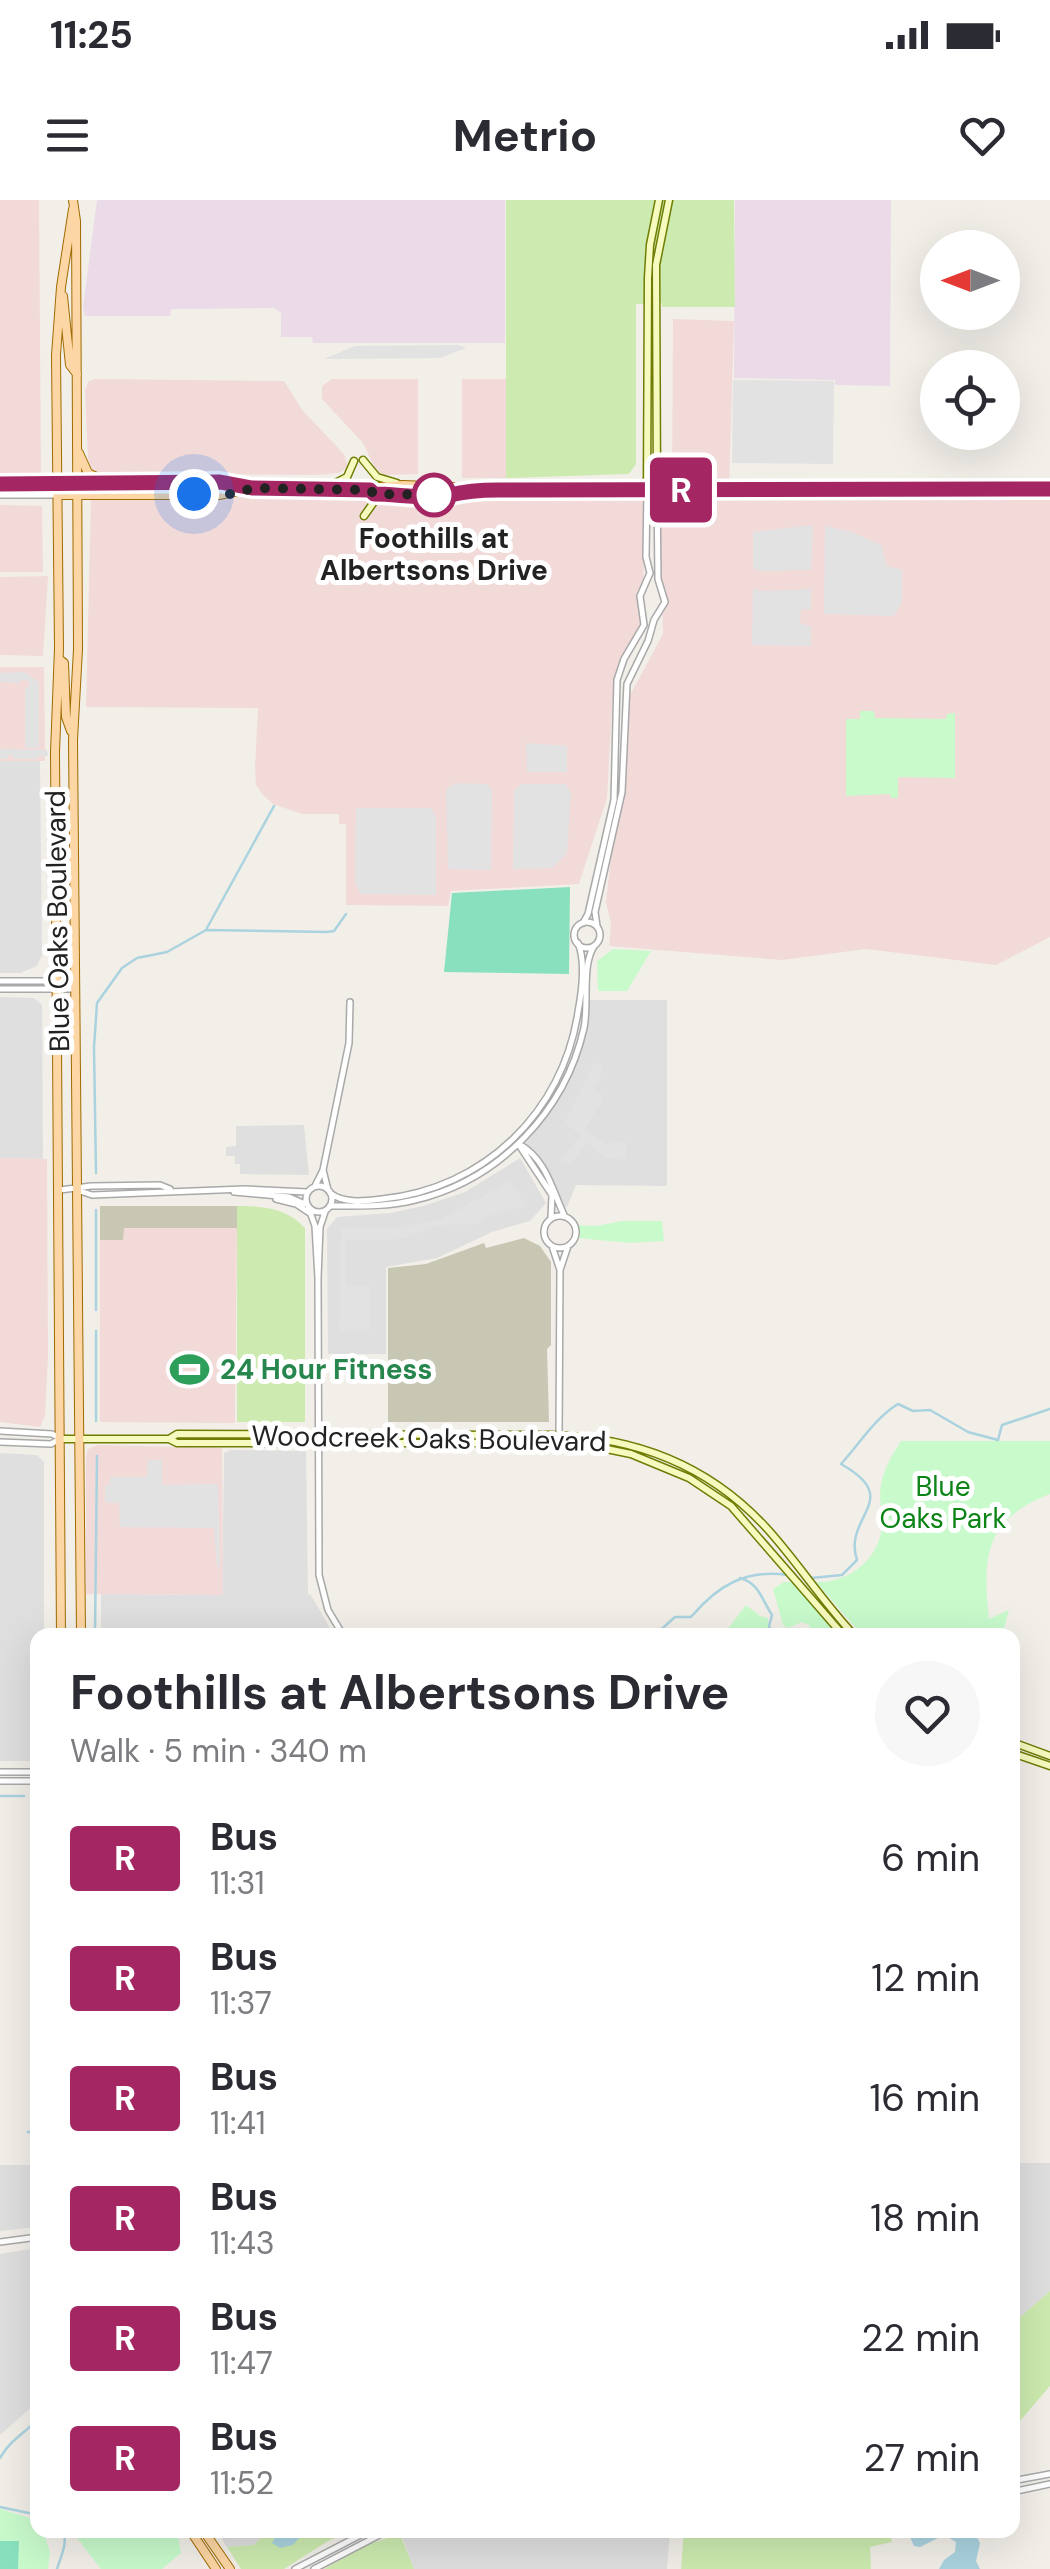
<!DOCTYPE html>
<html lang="en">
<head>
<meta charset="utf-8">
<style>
	:root { --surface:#fff; --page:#f7f7f7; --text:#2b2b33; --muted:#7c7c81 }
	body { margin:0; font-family:"DM Sans",sans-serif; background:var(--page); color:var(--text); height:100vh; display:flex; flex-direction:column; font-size:38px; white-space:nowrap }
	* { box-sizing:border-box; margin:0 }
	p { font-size:32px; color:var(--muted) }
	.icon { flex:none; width:55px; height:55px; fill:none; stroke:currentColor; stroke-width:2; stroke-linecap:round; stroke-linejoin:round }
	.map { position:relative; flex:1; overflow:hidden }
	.details { position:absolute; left:30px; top:1428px; width:990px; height:910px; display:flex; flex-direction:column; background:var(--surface); border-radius:20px; box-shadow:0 10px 40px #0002 }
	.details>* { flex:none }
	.badge { padding:0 20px; border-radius:8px; font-size:35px; line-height:65px }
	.needle { width:65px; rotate:270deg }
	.controls { position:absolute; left:920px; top:30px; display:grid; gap:20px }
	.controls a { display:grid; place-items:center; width:100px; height:100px; border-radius:50%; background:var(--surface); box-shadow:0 10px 40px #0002; font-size:50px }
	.you { position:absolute; width:50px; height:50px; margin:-25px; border:8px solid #fff; border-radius:50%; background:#1a73e8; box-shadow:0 0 0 15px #1a73e833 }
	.map>.badge { position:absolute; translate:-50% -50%; box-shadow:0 0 0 5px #fff }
	.round { display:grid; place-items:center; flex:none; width:105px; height:105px; border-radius:52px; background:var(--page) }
	.head { display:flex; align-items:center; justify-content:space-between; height:170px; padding:0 40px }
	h1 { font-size:48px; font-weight:700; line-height:75px }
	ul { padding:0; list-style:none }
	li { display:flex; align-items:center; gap:30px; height:120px; padding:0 40px }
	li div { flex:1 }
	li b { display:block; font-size:38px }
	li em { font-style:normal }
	li .badge { min-width:110px; font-weight:700; text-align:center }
	.status { display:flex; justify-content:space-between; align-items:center; height:70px; padding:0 50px; background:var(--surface); direction:ltr }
	.status svg { height:28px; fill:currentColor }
	header { display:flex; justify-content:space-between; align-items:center; height:130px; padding:0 40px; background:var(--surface); font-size:45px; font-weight:700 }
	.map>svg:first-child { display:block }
</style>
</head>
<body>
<div class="status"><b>11:25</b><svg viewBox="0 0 49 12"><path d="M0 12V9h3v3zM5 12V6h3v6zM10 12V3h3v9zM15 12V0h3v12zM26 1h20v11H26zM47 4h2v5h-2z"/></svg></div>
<header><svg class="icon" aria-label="menu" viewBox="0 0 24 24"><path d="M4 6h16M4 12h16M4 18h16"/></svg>Metrio<svg class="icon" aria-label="heart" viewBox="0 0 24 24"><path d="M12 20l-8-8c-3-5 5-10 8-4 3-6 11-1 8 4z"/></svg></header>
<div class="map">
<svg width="1050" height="2369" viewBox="0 0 1050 2369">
	<rect width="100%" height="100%" fill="#f2efe9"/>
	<path fill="#e0dfdf" d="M0,560H40L42,755L37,766L20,773H0Z
		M0,797L34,798L42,805L43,959L0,958Z
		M589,800H667V986L576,985L567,1007L562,1009L547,976L521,943L554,903L583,837Z
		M304,925L309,975L240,974V964H235V956H226V947L236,946V926Z
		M520,958L546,1003L530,1021L492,1032L437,1058L386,1067V1154H328L327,1029L337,1017L390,1013L423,1006L465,992Z
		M231,1250L306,1251L308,1394L311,1395L334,1435H101V1394L222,1395L224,1253Z
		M0,1253L37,1255L44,1262V1435H38L37,1561H0Z
		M1012,1963H1050V2091L1013,2123Z
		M0,1965H37V2027L0,2031Z
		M37,2048V2202L0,2235V2054Z
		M216,2330H268L254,2345L227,2347Z
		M421,2330H670L667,2369H414L402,2337Z"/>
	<path fill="#f2dad9" d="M0,0H39L41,275H0Z
		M673,119L734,121L729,288H672Z
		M95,179L284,181L303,211L344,254L348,267L339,273L319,275L97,273L92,270L88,259L85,190L89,181Z
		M332,179H418V274L385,275L376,271L363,243L322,199V186Z
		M462,179H506V278H462Z
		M659,293L1050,295V737L996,765L866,749L782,760L609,746L611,724L606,702L629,497L663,434Z
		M646,294L642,423L613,491L607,598L579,684L451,691L448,706L346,705V624H339V614H302L273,604L263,595L256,585L255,568L258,508L86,507L91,298Z
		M0,305L42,306L43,372H0Z
		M48,376L43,456L0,455V377Z
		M0,467H44L45,561H0Z
		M0,958L47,959L48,1156L45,1216L40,1227L0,1222Z
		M123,1028H237L235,1223L100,1222V1040H123Z
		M98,1245L222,1248L223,1395L86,1394V1258L88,1249Z"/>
	<path fill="#ebdbe8" d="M97,0H505V143H313L312,137H281V113L274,108L171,109L170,116H85L83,107Z
		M735,0H891L890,186L835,185V180L734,178Z"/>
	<path fill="#c7c7b4" d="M100,1006H237V1028H124L123,1040H100Z
		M524,1038L540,1046L551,1062V1145L547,1149L549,1222H388V1068L426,1064L484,1043L486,1048Z"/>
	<path fill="#cdebb0" d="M506,0H734L735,107H662V103L636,104V264L629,274L506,278Z
		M237,1006C263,1006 287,1008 305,1028V1222H237Z
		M1050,2091V2186L1013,2229V2123Z
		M268,2330H353L328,2341L284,2369H241L227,2347L254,2345Z
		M684,2330H889L892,2342L870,2347L871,2369H681Z
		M400,2334L414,2369H324L366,2345Z"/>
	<path fill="#c8facc" d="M860,511H874L875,518L946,519L947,514L955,513V578L898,577V598H891L890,594L846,596V519H860Z
		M613,749L651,751L627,791H598L597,761Z
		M622,1021H662L664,1041L630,1043L578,1038L577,1025L596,1026Z
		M901,1241H1050V1294C985,1319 982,1356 989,1419L1009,1410L1002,1435H862L816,1382C846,1383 874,1364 881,1333C884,1318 878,1300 881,1285C884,1268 892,1255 901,1241Z
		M784,1382H794L838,1435H814L809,1425L802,1422L788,1428L783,1425L773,1389Z
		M746,1405L760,1416L768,1418L769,1435H723Z
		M0,2309L37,2320L38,2330H43L50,2352L48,2369H0Z
		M71,2330H177L181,2353L162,2369H101Z"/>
	<path fill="#88e0be" d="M570,687L569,774L444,772L452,693Z
		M0,2341H19L18,2369H0Z"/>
	<path fill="#e2e2e2" d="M459,145L466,148L440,158L324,159L355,146Z
		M733,180L834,181L833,264L732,263Z
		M813,325L811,370L761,371L753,368V332Z
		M825,326L852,332L881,345L887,366L902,370V402L894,416L824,414Z
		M753,388L761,391L811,389V410L801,409L800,424L811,426V446L752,445Z
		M24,472L39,482V547L28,548H25V487H29V481L21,479L20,483L1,482L0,479V473Z
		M526,543L567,546V572H527Z
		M0,549L47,550L48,556H38L37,559H14V556L8,555V559H0Z
		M456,583L487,584L492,590L491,670L448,669L446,589Z
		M521,584H565L571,592L567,653L552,668L513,669L514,591Z
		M356,608H431L436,617V695L360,694L355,680Z
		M595,862L604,865L596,886H592L604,898L584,930L608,945V949L611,942H627V950L624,959H609L598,953L587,942L571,965L559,960L581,936L565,922Z
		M511,981L526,1006L485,1017L477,1024L437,1025L402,1039L345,1040L346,1085L370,1087L369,1131H339L341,1028H398L441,1019Z
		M148,1260H162V1285L218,1284L220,1367H217L214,1328L120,1327L119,1303L105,1302V1286L109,1285L110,1277H147Z"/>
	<path fill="#aad3df" d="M280,2330H306L293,2345L280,2348L272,2343Z
		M920,2330H973L980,2343L976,2361L980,2369H939L944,2360L955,2352L956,2342L944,2335L920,2347L914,2346L910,2337Z"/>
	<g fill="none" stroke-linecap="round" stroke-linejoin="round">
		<path stroke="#aad3df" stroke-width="2.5" d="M207,728L274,606
			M96,973L94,847L97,803L122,768L137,758L167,752L206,730L327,732L334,731L346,714
			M96,1110V1010
			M96,1131V1221
			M740,1378C759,1383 762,1400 772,1415L769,1426L773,1435
			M811,1378L842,1375L857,1360C842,1316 905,1300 841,1264C860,1243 875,1218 898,1204L913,1211L930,1210L968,1232L998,1240L1002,1225L1050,1209
			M95,1435L97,1256
			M655,1435L675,1417H691C718,1385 746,1369 788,1375
			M783,1435L785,1430L793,1429L799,1435
			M0,1596H24
			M28,1932L38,1931
			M0,2258C10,2240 24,2234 38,2219
			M0,2307L38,2315
			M57,2369C61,2356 68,2343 63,2330"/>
		<defs>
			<path id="tertiary" d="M0,284H57
				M0,295H58
				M574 735a13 13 0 1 1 26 0a13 13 0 1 1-26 0Z
				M583,723L588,714L614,600L617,480L624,459L644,425L640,396L650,373L646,357L647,290
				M597,726L595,712L622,592L627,484L648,441L654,420L665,402L658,379L657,290
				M0,781H76
				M0,789H76
				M519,944C546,959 552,989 564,1015
				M519,945L552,995L551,1018
				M323,970L328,990
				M306 999a13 13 0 1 1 26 0a13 13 0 1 1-26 0Z
				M315,986L323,970L349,843L350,802
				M60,990L91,986L160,985L170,989
				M77,990L92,995L244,989L307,992
				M234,992L289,997L305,1004
				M330,993C344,1004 365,1001 382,999C484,989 563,912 578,812C582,791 586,762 578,743
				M276,999L296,1004L311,1014
				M330,1006C359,1006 386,1007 415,1000C499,980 565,912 584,828C589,804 581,763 595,745
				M309,1009L315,1026L318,1078L319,1375L328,1410L343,1435
				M544 1032a16 16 0 1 1 32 0a16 16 0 1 1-32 0Z
				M552,1046L560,1070
				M318,1078L320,1027L325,1012
				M0,1231L52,1234L58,1237
				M559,1235L560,1070L568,1046
				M0,1242L51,1244L58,1240
				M0,1572H38
				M0,1581H38
				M0,2042L38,2037
				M1012,2281L1050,2274
				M1012,2292L1050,2284
				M295,2369L370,2330
				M314,2369L389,2330"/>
			<path id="secondary" d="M363,260L377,277L397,283
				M324,289L347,277L354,261
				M647,290L648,78L650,45L659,0
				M657,290L656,65L669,0
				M195,293L215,291L221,282
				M364,316L376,299L389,297
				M60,1239H169L177,1243H549L592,1246L631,1254L689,1278L731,1306L843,1435
				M169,1239L177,1234L551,1235C637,1237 713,1267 771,1333C800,1366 824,1403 854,1435
				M1012,1542L1050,1556
				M1012,1553L1050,1566"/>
			<path id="primary" d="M73,0L76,21L78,449L73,540L81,1435
				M63,96L70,165L77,174
				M79,253L88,273L105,281
				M57,284L221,282L252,288L345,290L403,285L453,287L458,290L1050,289
				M370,290L375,294C398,294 438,302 458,290
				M58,295H219L252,288
				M59,459L64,463L66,517L71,531
				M61,1435L55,552L59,448L56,155L61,87L73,9
				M190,2330L216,2369
				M203,2330L230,2369"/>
		</defs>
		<use href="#tertiary" stroke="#a9a9a9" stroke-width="8"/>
		<use href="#secondary" stroke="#707d05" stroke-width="9"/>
		<use href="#primary" stroke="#a06b00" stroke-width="10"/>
		<use href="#tertiary" stroke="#fff" stroke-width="5"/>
		<use href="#secondary" stroke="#f7fabf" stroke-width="6"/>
		<use href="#primary" stroke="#fcd6a4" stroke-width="8"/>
	</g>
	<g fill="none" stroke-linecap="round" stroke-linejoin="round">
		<defs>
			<path id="line" d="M0,284L220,282L252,288L370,290L374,294C398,294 427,300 450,295C466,291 481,290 498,290L1050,289"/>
		</defs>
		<use href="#line" stroke="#fff" stroke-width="22"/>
		<use href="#line" stroke="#a42764" stroke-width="15"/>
		<path stroke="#222" stroke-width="10" stroke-dasharray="0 18" d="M194,294H235L252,288L370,290L374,294L436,295H434"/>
	</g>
	<defs>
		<symbol id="stadium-bare" viewBox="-9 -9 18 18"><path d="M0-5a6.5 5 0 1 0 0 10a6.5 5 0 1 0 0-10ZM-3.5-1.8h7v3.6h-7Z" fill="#2e9e5b" stroke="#fff" stroke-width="2.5" paint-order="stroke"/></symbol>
	</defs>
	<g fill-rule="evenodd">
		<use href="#stadium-bare" x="162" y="1142" width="55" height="55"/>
	</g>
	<circle fill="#fff" stroke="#a42764" stroke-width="5" cx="434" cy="295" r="20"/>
	<g text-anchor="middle" stroke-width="10" stroke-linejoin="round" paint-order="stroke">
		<g font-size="28" font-weight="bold" fill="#222" stroke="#fff">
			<text x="434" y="348">Foothills at<tspan x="434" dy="32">Albertsons Drive</tspan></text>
		</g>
		<g font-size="28" fill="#222" stroke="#fff">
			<text transform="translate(57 721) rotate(-91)" y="10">Blue Oaks Boulevard</text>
			<text transform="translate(429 1238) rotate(1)" y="10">Woodcreek Oaks Boulevard</text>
		</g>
		<g font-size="28" font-weight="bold" fill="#27864d" stroke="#fff" text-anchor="start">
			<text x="220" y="1179">24 Hour Fitness</text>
		</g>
		<g font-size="28" fill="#0c8416" stroke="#fff">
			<text x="943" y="1296">Blue<tspan x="943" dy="32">Oaks Park</tspan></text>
		</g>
	</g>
</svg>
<div class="controls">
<a><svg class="needle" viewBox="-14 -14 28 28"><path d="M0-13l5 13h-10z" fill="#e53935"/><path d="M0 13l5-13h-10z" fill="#7c7c81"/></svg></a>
<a><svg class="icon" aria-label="locate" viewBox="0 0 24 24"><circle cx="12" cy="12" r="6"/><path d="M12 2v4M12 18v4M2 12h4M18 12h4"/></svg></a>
</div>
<div class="you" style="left:194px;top:294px"></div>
<b class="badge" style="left:681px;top:290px;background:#a42764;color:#fff">R</b>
<section class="details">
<div class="head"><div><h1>Foothills at Albertsons Drive</h1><p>Walk · 5 min · 340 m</p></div><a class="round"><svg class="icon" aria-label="heart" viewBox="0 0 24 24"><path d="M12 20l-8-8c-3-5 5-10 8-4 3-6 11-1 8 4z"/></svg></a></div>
<ul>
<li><span class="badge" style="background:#a42764;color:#fff">R</span><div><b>Bus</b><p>11:31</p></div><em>6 min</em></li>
<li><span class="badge" style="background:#a42764;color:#fff">R</span><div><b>Bus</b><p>11:37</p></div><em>12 min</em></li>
<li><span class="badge" style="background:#a42764;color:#fff">R</span><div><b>Bus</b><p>11:41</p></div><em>16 min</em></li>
<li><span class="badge" style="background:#a42764;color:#fff">R</span><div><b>Bus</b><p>11:43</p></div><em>18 min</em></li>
<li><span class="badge" style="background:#a42764;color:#fff">R</span><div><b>Bus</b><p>11:47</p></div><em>22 min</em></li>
<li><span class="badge" style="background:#a42764;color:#fff">R</span><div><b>Bus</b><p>11:52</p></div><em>27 min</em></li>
</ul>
</section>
</div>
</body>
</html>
